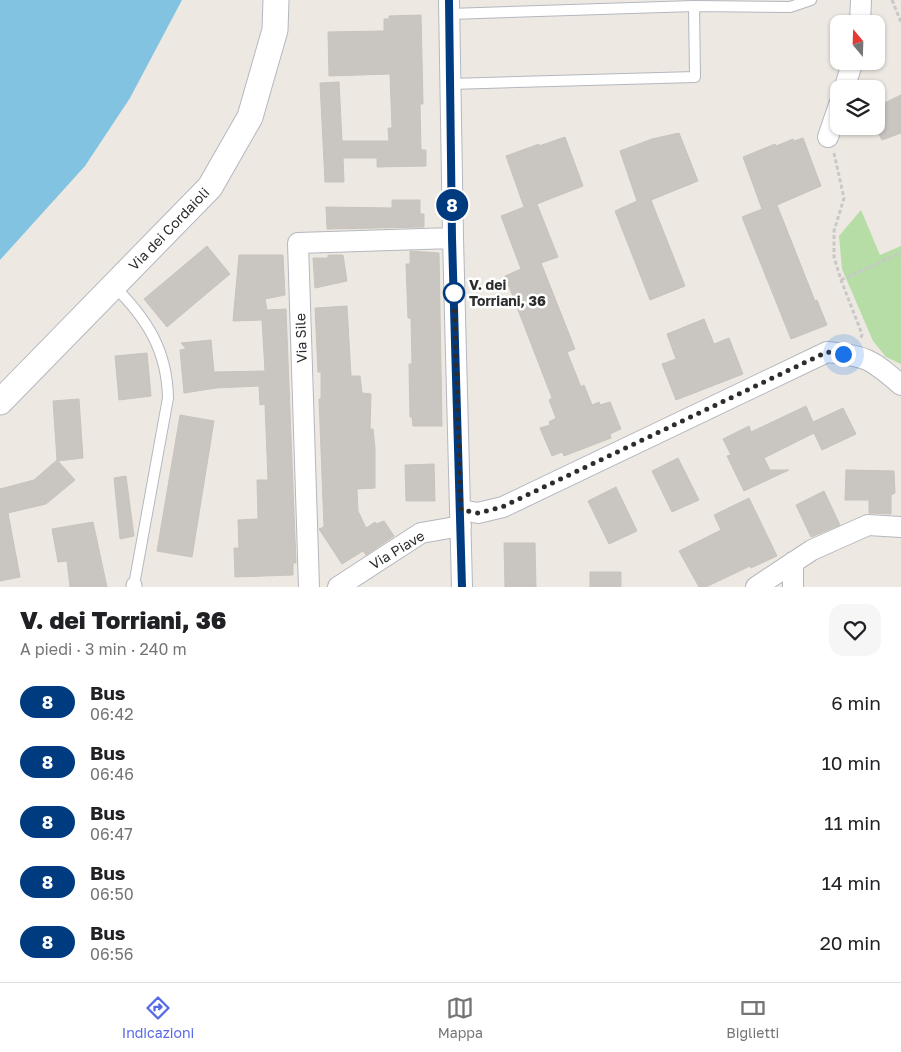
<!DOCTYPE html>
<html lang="it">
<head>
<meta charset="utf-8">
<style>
	:root { --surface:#fff; --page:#f6f6f6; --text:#202124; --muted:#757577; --line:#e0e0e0; --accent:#5669e6 }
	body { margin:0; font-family:"Golos Text",sans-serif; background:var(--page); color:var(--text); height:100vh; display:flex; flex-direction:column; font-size:19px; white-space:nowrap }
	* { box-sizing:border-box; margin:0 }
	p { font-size:16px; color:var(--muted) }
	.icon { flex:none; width:28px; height:28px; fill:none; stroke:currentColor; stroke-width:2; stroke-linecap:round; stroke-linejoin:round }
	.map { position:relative; height:587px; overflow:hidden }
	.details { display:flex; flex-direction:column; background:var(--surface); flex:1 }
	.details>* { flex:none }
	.badge { padding:0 10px; border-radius:16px; font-size:18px; line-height:32px }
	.needle { width:32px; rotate:341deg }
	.controls { position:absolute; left:830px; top:15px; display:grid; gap:10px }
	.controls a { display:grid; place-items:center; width:55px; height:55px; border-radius:10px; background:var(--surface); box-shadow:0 1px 4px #0004; font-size:25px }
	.you { position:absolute; width:25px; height:25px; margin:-12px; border:4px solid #fff; border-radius:50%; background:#1a73e8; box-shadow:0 0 0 8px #1a73e833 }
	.map>.badge { position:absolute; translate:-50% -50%; box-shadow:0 0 0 2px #fff }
	.round { display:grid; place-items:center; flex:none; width:52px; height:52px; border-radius:15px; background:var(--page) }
	.head { display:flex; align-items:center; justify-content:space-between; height:85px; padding:0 20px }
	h1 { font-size:24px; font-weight:800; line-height:38px }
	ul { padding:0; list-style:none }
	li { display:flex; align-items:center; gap:15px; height:60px; padding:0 20px }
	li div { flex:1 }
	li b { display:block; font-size:19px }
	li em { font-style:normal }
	li .badge { min-width:55px; font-weight:700; text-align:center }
	.tab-bar { display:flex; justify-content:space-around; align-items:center; height:70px; border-top:1px solid var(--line); background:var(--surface); font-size:14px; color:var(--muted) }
	.tab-bar a { display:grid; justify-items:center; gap:2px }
	.tab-bar .current { color:var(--accent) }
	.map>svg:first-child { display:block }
</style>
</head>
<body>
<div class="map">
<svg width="901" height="587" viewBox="0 0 901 587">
	<rect width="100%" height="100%" fill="#ede9e2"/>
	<path fill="#b5dda5" d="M861,210L880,255L901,246V364L886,357L873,341L842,269L839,236Z"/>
	<path fill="#82c3e2" d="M0,0H182L130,98L85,166L0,260Z"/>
	<path fill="#c9c5c0" stroke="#c8c4bb" d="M421,15L423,104H420L421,150H426V166L377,167V158H343L344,182H325L320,83L339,82L342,141H389L388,128H392L390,74L329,76L328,32L384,31V19H389V16Z
		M901,95V133L882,140L876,129V107Z
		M679,133L698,181L651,200L685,286L650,300L615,211L637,201L620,151L652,139Z
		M565,137L583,186L537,204L558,257L541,263L575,349L567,352L581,387L584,385L592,405L599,402L600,405L610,402L621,429L610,434L611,438L564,456L562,452L552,456L540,428L550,425L549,422L556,418L549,400L552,398L505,276L521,269L501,216L524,207L506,156L539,144V146Z
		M803,138L821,186L777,205L815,301L817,300L827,325L791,339L742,217L762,209L743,157L775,144L776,146L793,139L794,141Z
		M392,200H420V214H424V227L327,229L326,207L392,208Z
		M207,246L230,274L167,327L144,299Z
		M410,251L439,253L442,426H413L412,417H410L409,364H412L411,318H408L406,264H410Z
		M239,255H283L285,295L265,299L267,310L286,309L296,563H293V575L235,577L234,548H239L238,520L258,519L257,480H268L265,404L260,405L259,386L216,388L184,393L180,350L186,349L181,343L211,340L214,372L265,371L262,320L233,321Z
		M328,255H343L347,281L315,288L313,258H328Z
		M347,306L351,376H360L362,393L371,394L370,429H373L375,448V488L357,489L358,511L366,528L375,522L376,524L384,521L394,536L366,555L363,551L342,564L319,529L324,527L319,399H321V372H318L315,308Z
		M704,319L714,344L729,338L743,374L676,400L662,364L676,359L667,334Z
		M147,353L151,396L119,400L115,356Z
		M79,399L83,458L58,461L75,480L46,504L8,513L20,577L0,581V489L34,480L57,460L53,401Z
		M806,406L813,422L843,408L856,434L822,450L814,433L764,458L770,470H789L744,491L727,456L731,455L723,439L749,426L751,432Z
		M180,415L214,421L192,557L157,551Z
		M678,458L699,500L672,512L652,471Z
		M434,464L435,501H406L405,465Z
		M846,470L894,471L895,493L891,495V514L869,513V500H845Z
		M126,476L134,536L120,539L114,478Z
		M616,487L637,531L609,544L588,501Z
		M824,491L840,525L811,537L796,505Z
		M749,498L777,556L751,568L750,566L706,587H699L679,551L721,530L714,515Z
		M93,522L107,587H70L67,561L58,562L52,529Z
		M504,543H535L536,587H505Z
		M590,572H621V587H590Z"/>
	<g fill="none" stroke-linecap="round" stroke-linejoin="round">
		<defs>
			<path id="service" d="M449,14L694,6L790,7L811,0
				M450,84L695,77L694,6
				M114,286C147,319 167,350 168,398L134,585"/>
			<path id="pedestrian" d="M134,587V585"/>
			<path id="minor" d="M449,0L453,238L462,587
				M860,24L861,0
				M844,89L853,61
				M828,137L839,105
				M461,510L478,513L503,507L827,352C867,356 871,359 901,385
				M309,587L298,243L453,238
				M338,587L421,533L461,526
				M756,587L812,550L868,525L901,527
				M793,587V562"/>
			<path id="tertiary" d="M0,402L210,187L250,117L275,30L276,0"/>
		</defs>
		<use href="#service" stroke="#b5b7bf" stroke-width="12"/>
		<use href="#pedestrian" stroke="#b5b7bf" stroke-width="17"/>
		<use href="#minor" stroke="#b5b7bf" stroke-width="22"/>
		<use href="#tertiary" stroke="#b5b7bf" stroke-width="27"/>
		<path stroke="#c8c8c8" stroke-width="3" stroke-dasharray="4 2.5" stroke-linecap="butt" d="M892,0L901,22
			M834,153L844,198L834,231V257L841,280L862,334L861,339
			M841,280L901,253"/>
		<use href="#service" stroke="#fff" stroke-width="10"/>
		<use href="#pedestrian" stroke="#fff" stroke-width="15"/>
		<use href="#minor" stroke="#fff" stroke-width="20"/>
		<use href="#tertiary" stroke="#fff" stroke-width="25"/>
	</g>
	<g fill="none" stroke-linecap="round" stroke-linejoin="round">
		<defs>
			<path id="line" d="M449,0L452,238L462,587"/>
		</defs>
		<use href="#line" stroke="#fff" stroke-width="11"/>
		<use href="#line" stroke="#003b80" stroke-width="8"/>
		<path stroke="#2d2d2d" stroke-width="5" stroke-dasharray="0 9" d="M454,293L461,510L478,513L502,507L827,352L843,354"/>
	</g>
	<circle fill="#fff" stroke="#003b80" stroke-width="2.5" cx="454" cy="293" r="10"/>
	<g text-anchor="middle" stroke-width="5" stroke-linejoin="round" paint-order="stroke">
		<g font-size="14" fill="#2d2d2d" stroke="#fff">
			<text transform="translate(169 229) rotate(-46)" y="5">Via dei Cordaioli</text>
			<text transform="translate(301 338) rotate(-92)" y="5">Via Sile</text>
			<text transform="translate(397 550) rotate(-31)" y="5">Via Piave</text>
		</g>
		<g font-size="14" font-weight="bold" fill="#2d2d2d" stroke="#fff" text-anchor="start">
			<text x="469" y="290">V. dei<tspan x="469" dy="16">Torriani, 36</tspan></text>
		</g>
	</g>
</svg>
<div class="controls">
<a><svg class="needle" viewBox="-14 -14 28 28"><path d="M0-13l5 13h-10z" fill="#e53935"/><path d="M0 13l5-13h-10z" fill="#757577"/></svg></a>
<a><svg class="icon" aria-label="layers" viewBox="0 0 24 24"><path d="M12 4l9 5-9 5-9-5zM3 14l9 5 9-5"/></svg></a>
</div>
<div class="you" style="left:843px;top:354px"></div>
<b class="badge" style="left:452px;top:205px;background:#003b80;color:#fff">8</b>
</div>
<section class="details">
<div class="head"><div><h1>V. dei Torriani, 36</h1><p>A piedi · 3 min · 240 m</p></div><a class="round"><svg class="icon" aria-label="heart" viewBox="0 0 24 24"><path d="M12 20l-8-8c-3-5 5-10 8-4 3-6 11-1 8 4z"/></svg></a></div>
<ul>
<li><span class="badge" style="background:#003b80;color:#fff">8</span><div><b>Bus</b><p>06:42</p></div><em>6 min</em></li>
<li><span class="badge" style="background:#003b80;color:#fff">8</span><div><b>Bus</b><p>06:46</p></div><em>10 min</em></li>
<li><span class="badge" style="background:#003b80;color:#fff">8</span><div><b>Bus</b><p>06:47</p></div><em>11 min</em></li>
<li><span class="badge" style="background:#003b80;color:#fff">8</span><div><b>Bus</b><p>06:50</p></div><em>14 min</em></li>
<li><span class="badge" style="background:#003b80;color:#fff">8</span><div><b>Bus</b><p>06:56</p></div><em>20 min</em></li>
</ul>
</section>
<nav class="tab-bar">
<a class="current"><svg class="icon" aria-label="directions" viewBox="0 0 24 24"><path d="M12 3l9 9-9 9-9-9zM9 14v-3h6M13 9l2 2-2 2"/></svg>Indicazioni</a>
<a><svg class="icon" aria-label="map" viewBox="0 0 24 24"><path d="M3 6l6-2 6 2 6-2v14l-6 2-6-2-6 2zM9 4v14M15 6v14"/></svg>Mappa</a>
<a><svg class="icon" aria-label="tickets" viewBox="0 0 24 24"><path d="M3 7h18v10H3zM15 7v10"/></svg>Biglietti</a>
</nav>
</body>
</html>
